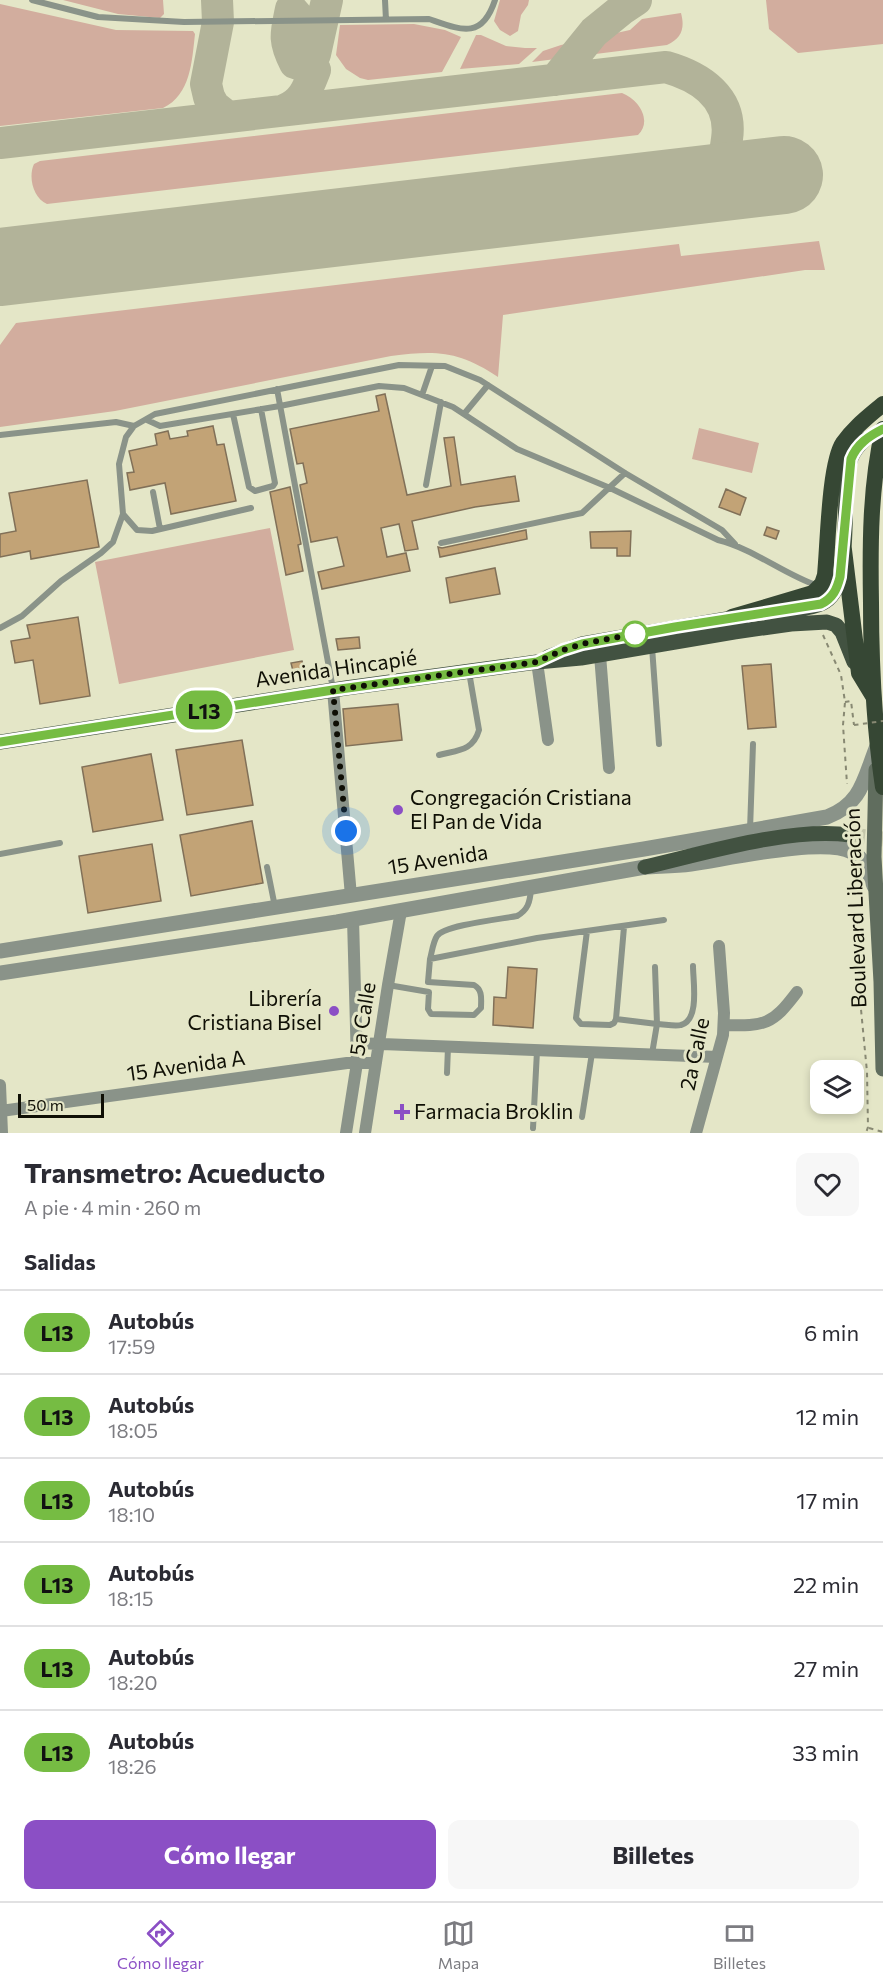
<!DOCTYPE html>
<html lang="es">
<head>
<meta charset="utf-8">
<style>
	:root { --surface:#fff; --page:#f7f7f7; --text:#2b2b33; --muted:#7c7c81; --line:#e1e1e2; --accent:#8b4fc5 }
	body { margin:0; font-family:Commissioner,sans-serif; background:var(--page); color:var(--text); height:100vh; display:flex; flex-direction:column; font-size:22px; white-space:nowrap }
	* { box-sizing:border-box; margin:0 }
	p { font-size:20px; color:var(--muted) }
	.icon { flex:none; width:33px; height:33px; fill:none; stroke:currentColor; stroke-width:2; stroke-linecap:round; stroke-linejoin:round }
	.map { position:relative; height:1133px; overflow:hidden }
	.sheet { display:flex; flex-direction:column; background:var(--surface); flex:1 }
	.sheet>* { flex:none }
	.badge { padding:0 12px; border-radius:20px; font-size:21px; line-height:39px }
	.fabs { position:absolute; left:810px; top:1060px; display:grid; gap:12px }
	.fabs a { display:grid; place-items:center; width:54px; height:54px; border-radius:12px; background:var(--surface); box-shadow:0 3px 9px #0003; font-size:30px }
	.scale { position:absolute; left:18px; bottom:15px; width:86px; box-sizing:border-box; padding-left:6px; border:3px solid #0f0f05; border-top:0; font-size:16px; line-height:21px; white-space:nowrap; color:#0f0f05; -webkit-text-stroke:4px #e4e6c7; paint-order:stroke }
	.you { position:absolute; width:30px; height:30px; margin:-15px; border:4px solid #fff; border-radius:50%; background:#1a73e8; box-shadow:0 0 0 9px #1a73e833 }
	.map>.badge { position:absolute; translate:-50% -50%; box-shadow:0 0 0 3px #fff }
	h2 { padding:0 24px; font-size:22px; line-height:54px }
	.round { display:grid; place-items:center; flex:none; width:63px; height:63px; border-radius:12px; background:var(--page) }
	.headline { display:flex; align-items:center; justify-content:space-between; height:102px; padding:0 24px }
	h1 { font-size:28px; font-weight:700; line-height:45px }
	.button { display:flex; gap:12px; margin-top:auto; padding:12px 24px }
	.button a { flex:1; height:69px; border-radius:12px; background:var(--accent); color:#fff; font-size:24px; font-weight:700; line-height:69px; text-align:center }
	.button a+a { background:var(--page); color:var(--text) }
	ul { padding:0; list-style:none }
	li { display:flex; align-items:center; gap:18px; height:84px; padding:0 24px; border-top:2px solid var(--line) }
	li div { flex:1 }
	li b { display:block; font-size:22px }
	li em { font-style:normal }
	li .badge { min-width:66px; font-weight:700; text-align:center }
	.tab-bar { display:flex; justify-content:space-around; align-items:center; height:84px; border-top:2px solid var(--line); background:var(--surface); font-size:16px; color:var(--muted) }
	.tab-bar a { display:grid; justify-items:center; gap:3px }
	.tab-bar .active { color:var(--accent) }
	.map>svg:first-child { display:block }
</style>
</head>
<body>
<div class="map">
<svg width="883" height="1133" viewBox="0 0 883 1133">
	<rect width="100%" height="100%" fill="#e4e6c7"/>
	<path fill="#d2ad9e" d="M63,0H163L164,14L160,18L118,14Z
		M500,0H529L528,5L521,15L518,31L510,36L500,30L494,21Z
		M766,0H883V44L798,53L769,29Z
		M0,4L116,30L193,31L195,34C192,60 191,95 163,108L0,126Z
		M681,13C685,28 682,38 667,45L532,62L543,51L561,45L630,30L642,19Z
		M414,24L445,30L461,37L442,72L368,80L360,78L346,69L336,55L340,25Z
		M476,35H481L506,46L525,48H537L519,64L460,69Z
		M622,93C638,99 653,120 638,135L47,204C33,198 28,177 34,164L40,161Z
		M819,241L825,270H805L503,315L498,377C459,351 437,350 391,356L115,411L0,427V345L16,323L679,244L681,256Z
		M699,428L759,443L752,473L692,459Z
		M270,528L294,650L119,684L95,562Z"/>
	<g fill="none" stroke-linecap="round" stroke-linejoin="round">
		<path stroke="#b2b399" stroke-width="32" d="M217,0L218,22L206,84L209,97L214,106L228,117
			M315,54L327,0
			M555,80L594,32L621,10L636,0
			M284,110C303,103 308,88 315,70L295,63C283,40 286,33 291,9L311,32L315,48
			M0,143L666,67C701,77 733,98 727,139C726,150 723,161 716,170C711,175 704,180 698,186"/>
		<path stroke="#b2b399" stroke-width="78" d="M0,267L784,175"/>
	</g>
	<path fill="#c2a376" stroke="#817058" stroke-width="1.5" d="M385,394L407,495L451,486L444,438L454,437L461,485L515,476L519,501L475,507L412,521L418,549L405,551L399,524L381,528L387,557L406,553L410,571L322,589L318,572L344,566L337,537L311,542L300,485L307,483L303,463L297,464L290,429L379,411L376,396Z
		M213,426L217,445L224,444L236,501L171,514L165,483L130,490L127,473L134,472L129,451L157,445L155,434L168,431L170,439L188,436L187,431Z
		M87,480L99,547L31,559L30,551L0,557V534L16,531L9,493Z
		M290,487L301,544L298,545L303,571L286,575L270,492Z
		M726,489L746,498L740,515L719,507Z
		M767,527L779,531L776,539L764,535Z
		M526,530L527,539L440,557L438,547L442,548Z
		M631,531L630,556H617V548H591L590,532Z
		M495,568L500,594L450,603L446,578Z
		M78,617L90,696L40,704L33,660L15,663L11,641L30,638L27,625Z
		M359,637L360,648L338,650L336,639Z
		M302,661L305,673L294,675L291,663Z
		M771,664L776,727L748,729L742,666Z
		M398,704L402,740L346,746L343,709Z
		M242,740L253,805L187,815L176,750Z
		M151,754L163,820L93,832L82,767Z
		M252,821L263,883L191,896L180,835Z
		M152,844L161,901L88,913L79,856Z
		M508,967L537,969L533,1028L493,1025L494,997L506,998Z"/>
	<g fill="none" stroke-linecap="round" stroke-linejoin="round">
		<path stroke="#c4c6aa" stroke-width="15" stroke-dasharray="15 8" stroke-linecap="butt" d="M850,835L883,839"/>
		<path stroke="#888973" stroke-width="2" stroke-dasharray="4.5 4.5" stroke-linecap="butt" d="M823,635L841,675L845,702L843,725L847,784
			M845,702L851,701L854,725
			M859,884L860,999L867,1072L868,1127L866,1133
			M869,1128L883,1132"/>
		<path stroke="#8a9389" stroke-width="6" d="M32,0L98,17L184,22L429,19C461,30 482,40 495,0
			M385,0L386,20
			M277,389L333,689
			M422,395L432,366
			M233,414L249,487L255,491L273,486L275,483L261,409
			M464,414L488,385
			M147,420L160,426L280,406L379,386L404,388L453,407L517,449L610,488L718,540C754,549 783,574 818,586
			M0,435L116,422L134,426
			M426,485L441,402
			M153,492L160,529
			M123,514L137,530L152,531L251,508
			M441,543L582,513L625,473
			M0,628L22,616L61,581L101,553L113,542L123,514L119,464L126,437L134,426L155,414L399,365L445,366L480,380L625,473L722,530L735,544
			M652,647L659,744
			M439,755C458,750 473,751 479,730L469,672
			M750,830L753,744
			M0,854L60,843
			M267,867L275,907
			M587,931L576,1018L581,1024L610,1025L614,1023L616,1019L624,927
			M430,959C432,952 433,942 437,936C444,925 502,919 517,916C528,910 530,902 531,889
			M388,985L429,992L428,1009L431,1014L474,1015L481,1008C481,999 483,990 474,985L428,982L430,959L537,938L664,920
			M616,1019L657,1024L655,967
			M652,1054L657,1024C664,1024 675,1027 681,1025C700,1020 693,981 693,966
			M447,1073L448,1047
			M582,1117L592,1053
			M533,1128L537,1051"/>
		<path stroke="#8a9389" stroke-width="12" d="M600,655L609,768
			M537,662L548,740
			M333,690L351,896
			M724,1025C766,1026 772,1025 797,992
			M356,1043L717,1057
			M0,1085L2,1133
			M1,1111L347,1063H376
			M346,1133L357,1063L353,919
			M365,1133L388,985L401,911
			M696,1133L723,1035L724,1013L719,946"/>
		<path stroke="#8a9389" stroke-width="15" d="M0,951L644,849L827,817C862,804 864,778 877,746
			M0,973L337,922L645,867C661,866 676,866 691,864C727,859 823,837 852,852C864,858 869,873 874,886"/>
		<path stroke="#606d5e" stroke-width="15" d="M876,770L874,857L881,982L883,1069"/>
		<path stroke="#425241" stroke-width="15" d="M767,612C784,610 813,610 826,601C855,583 839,490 851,458C854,451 859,445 864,440
			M548,657L582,644L744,616
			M0,742L346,688L537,662L581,658L734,632L791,624L827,622L836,625L842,632L854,662
			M645,867C706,853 789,827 850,835"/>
		<path stroke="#364734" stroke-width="16" d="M883,429C870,487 870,545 871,603C871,665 874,726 883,787
			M844,550L859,673L873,696
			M732,617L813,593L822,584L825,575C828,546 829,464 843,443C854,427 869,416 883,404"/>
		<path stroke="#888973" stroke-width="2" stroke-dasharray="4.5 4.5" stroke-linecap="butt" d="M854,725L883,721"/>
	</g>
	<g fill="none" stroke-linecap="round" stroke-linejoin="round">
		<defs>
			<path id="line" d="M0,742L333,690L537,662L563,650L582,644L675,627L821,604C833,598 837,589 840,577L851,459C857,444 869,436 883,429"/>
		</defs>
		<use href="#line" stroke="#fff" stroke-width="14"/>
		<use href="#line" stroke="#76bc43" stroke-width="9"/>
		<path stroke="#0f0f05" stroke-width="6" stroke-dasharray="0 10.8" d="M346,831L333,690L537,662L563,650L582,644L635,634"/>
	</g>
	<circle fill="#fff" stroke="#76bc43" stroke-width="3" cx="635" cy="634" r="12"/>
	<g fill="#8b4fc5" stroke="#e4e6c7" stroke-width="2">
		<circle cx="398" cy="810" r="6"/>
		<circle cx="334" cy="1011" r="6"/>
		<path d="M399 1103h6v6h6v6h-6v6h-6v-6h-6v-6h6z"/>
	</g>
	<g text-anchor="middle" stroke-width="6" stroke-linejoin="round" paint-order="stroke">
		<g font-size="21" fill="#0f0f05" stroke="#e4e6c7">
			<text transform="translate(336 669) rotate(-8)" y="7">Avenida Hincapié</text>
			<text transform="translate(438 860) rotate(-9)" y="7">15 Avenida</text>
			<text transform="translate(856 908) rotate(-92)" y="7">Boulevard Liberación</text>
			<text transform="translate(363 1019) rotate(-81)" y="7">5a Calle</text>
			<text transform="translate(695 1054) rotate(-78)" y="7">2a Calle</text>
			<text transform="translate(186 1066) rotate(-8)" y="7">15 Avenida A</text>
		</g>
		<g font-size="21" fill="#0f0f05" stroke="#e4e6c7" text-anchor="start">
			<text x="410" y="805">Congregación Cristiana<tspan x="410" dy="24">El Pan de Vida</tspan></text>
			<text x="322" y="1006" text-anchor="end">Librería<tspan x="322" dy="24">Cristiana Bisel</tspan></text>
			<text x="414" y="1119">Farmacia Broklin</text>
		</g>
	</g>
</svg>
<div class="fabs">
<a><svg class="icon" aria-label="layers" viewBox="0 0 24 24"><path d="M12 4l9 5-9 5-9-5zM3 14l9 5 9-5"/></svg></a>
</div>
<div class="scale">50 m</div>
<div class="you" style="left:346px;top:831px"></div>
<b class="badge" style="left:204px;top:710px;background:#76bc43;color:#111">L13</b>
</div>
<section class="sheet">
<div class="headline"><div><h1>Transmetro: Acueducto</h1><p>A pie · 4 min · 260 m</p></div><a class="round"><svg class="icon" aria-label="heart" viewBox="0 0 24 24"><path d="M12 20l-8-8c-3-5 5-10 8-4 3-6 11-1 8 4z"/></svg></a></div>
<h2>Salidas</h2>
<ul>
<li><span class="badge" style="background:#76bc43;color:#111">L13</span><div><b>Autobús</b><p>17:59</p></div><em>6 min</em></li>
<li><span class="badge" style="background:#76bc43;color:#111">L13</span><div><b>Autobús</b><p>18:05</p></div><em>12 min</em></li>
<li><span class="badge" style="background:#76bc43;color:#111">L13</span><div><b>Autobús</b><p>18:10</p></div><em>17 min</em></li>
<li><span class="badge" style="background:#76bc43;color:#111">L13</span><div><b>Autobús</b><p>18:15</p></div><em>22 min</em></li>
<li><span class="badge" style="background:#76bc43;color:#111">L13</span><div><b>Autobús</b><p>18:20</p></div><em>27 min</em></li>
<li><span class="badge" style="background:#76bc43;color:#111">L13</span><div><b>Autobús</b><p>18:26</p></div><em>33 min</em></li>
</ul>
<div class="button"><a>Cómo llegar</a><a>Billetes</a></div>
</section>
<nav class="tab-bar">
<a class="active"><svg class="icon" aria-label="directions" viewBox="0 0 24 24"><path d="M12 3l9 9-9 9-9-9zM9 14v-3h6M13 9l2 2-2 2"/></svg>Cómo llegar</a>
<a><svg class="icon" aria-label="map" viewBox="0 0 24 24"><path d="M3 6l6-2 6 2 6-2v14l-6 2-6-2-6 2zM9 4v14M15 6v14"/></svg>Mapa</a>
<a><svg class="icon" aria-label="tickets" viewBox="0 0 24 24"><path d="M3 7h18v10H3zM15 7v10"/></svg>Billetes</a>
</nav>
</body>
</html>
